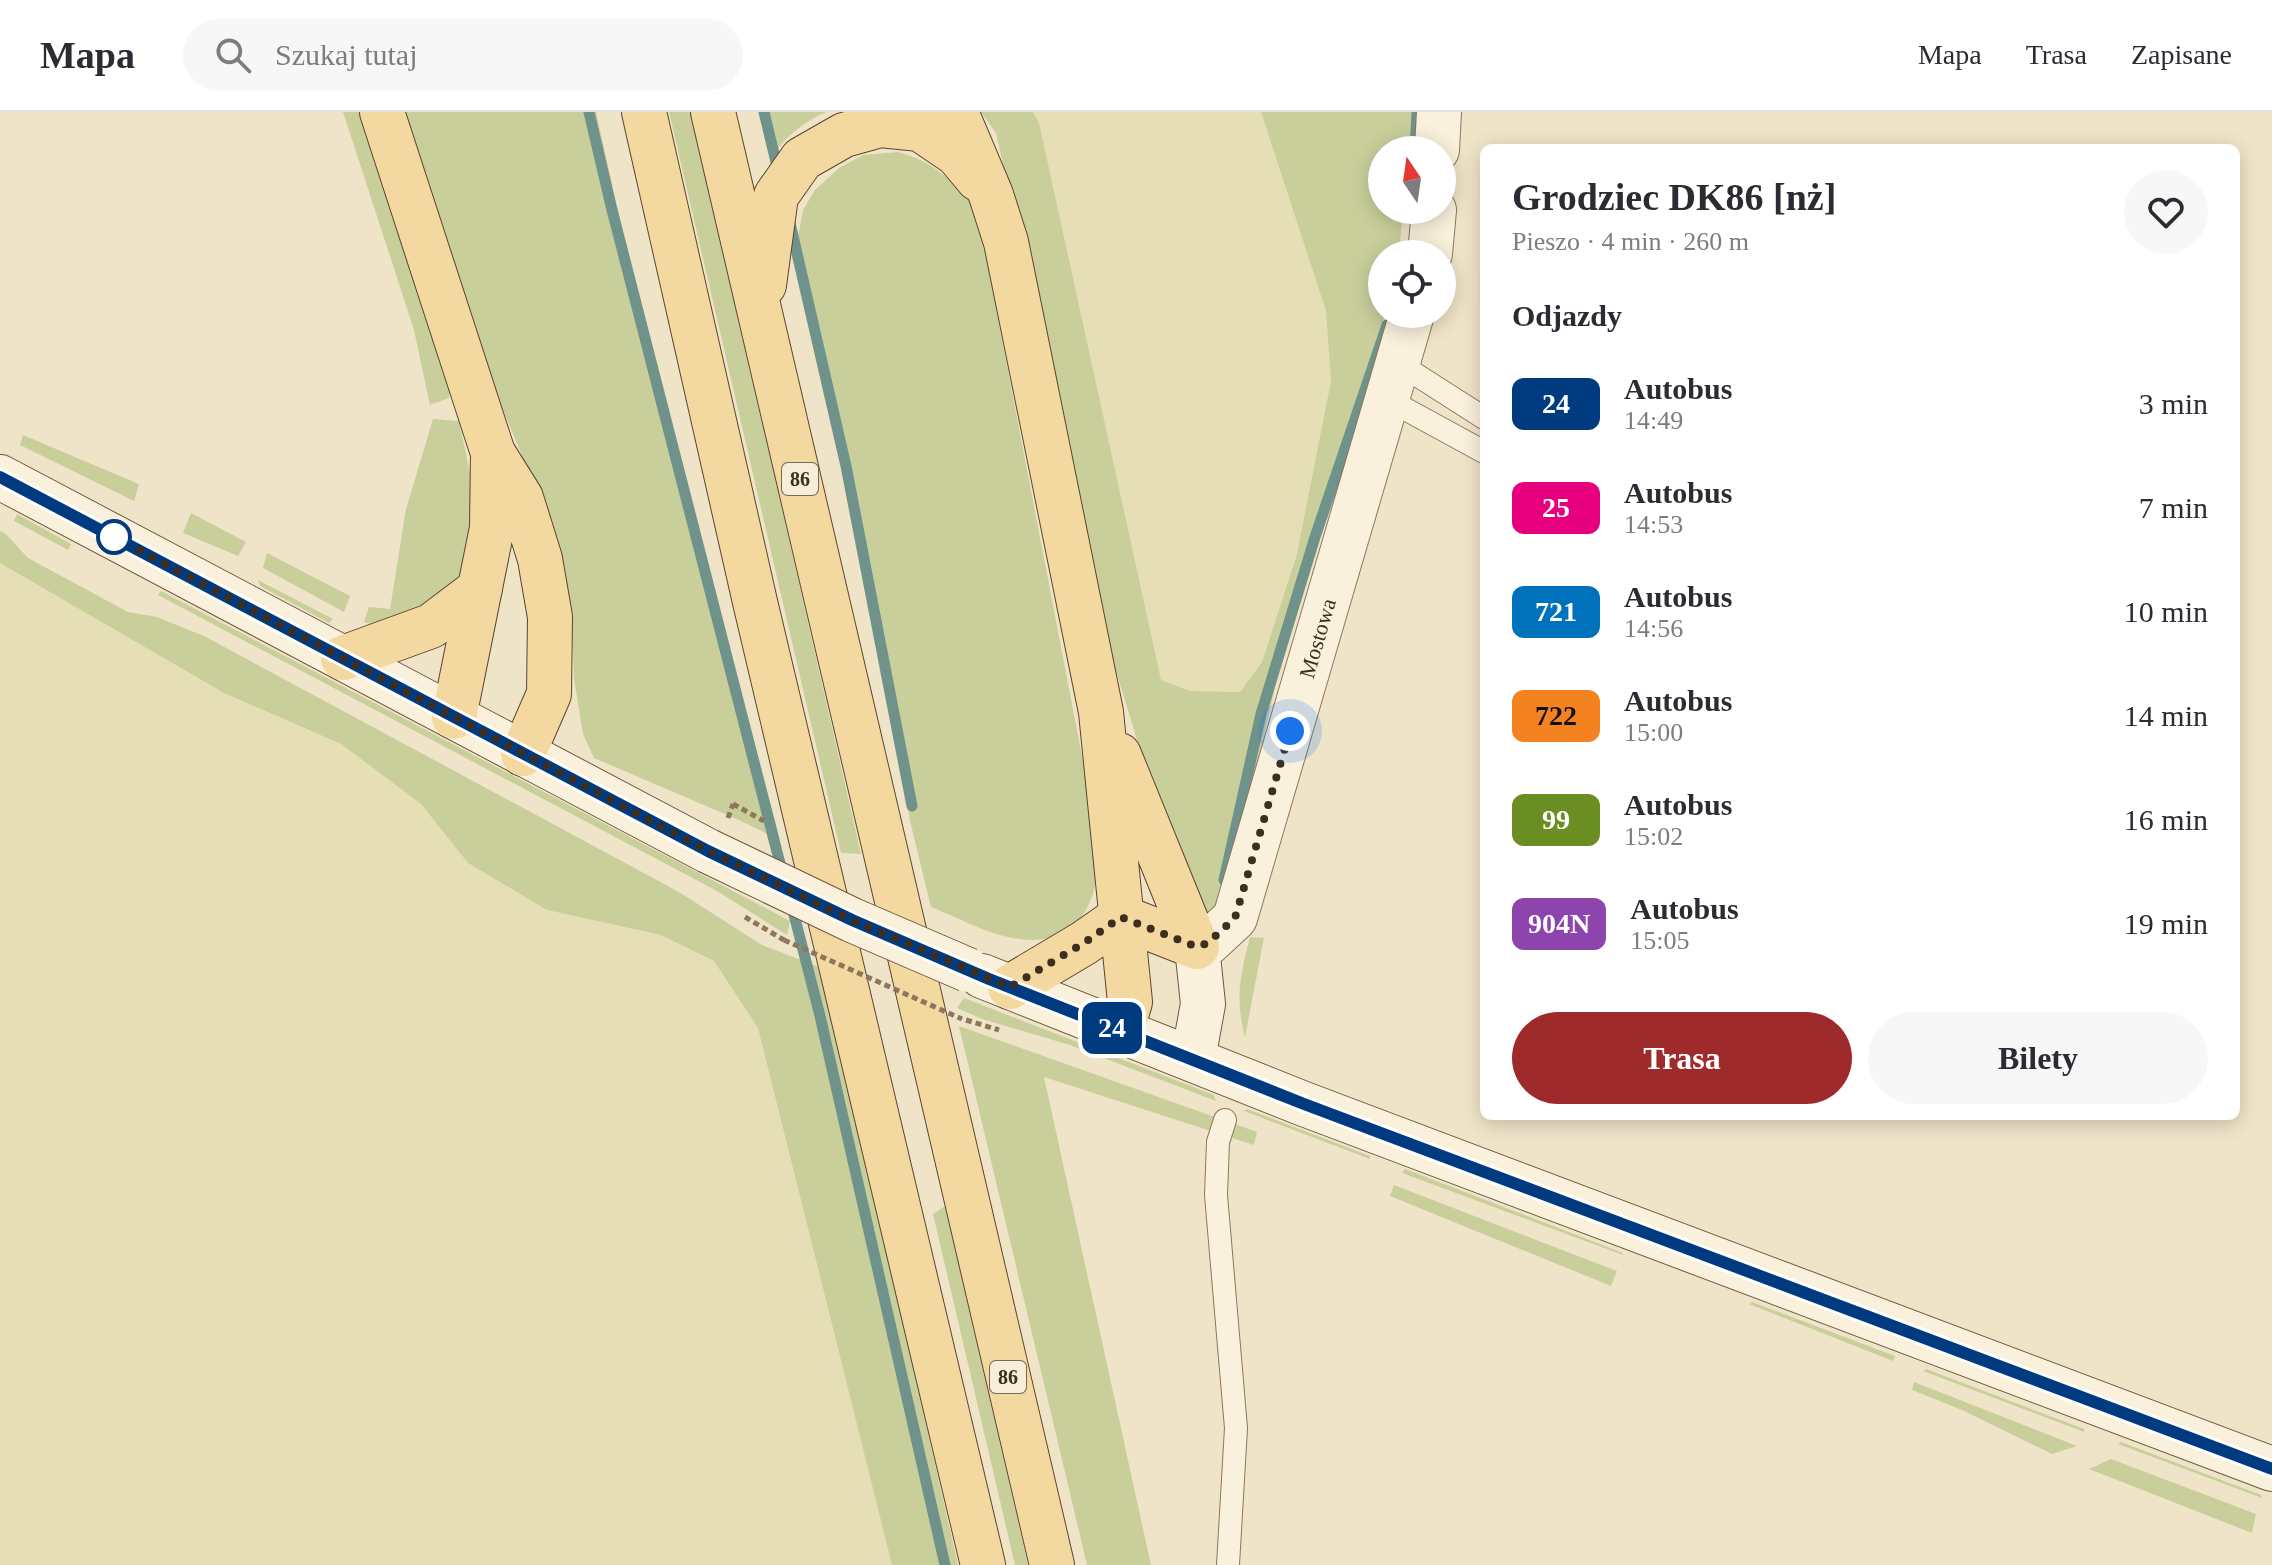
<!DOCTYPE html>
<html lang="pl">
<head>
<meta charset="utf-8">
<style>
	:root { --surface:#fff; --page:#f7f7f7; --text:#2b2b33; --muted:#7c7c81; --line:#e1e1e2; --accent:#9e2a2b }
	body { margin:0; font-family:Georgia,serif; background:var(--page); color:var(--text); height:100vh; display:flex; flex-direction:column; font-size:30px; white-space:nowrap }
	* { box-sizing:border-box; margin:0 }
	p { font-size:26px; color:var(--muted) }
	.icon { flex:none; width:44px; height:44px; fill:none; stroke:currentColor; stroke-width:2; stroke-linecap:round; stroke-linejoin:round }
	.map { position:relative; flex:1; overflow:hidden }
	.panel { position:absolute; left:1480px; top:32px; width:760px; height:976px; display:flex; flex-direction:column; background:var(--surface); border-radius:12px; box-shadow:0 4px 20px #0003 }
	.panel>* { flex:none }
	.badge { padding:0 16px; border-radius:12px; font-size:28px; line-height:52px }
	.needle { width:52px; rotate:347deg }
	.controls { position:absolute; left:1368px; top:24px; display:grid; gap:16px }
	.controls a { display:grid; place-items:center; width:88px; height:88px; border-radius:50%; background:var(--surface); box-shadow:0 4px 20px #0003; font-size:40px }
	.you { position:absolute; width:40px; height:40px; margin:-20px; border:6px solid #fff; border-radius:50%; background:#1a73e8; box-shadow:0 0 0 12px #1a73e833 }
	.map>.badge { position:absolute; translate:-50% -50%; box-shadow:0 0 0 4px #fff }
	h2 { padding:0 32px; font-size:30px; line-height:72px }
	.round { display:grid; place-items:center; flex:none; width:84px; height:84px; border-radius:42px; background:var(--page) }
	.headline { display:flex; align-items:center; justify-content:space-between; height:136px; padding:0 32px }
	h1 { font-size:38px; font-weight:600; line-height:60px }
	.button { display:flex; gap:16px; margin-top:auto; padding:16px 32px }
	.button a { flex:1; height:92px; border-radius:48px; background:var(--accent); color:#fff; font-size:32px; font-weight:600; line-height:92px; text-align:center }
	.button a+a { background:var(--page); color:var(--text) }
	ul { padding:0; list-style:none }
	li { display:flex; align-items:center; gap:24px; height:104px; padding:0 32px }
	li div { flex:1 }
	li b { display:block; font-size:30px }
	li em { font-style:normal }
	li .badge { min-width:88px; font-weight:700; text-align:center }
	header { display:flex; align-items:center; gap:48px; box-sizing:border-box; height:112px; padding:0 40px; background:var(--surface); border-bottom:2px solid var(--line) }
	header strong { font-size:38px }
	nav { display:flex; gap:44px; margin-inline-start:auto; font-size:28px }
	.search { width:560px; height:72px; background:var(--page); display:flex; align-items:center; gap:20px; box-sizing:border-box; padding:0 28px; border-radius:44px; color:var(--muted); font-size:30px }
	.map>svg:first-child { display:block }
</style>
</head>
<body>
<header>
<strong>Mapa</strong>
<div class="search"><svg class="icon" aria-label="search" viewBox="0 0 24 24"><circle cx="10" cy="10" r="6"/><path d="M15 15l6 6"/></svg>Szukaj tutaj</div>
<nav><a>Mapa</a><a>Trasa</a><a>Zapisane</a></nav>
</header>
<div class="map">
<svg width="2272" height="1453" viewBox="0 0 2272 1453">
	<rect width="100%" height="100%" fill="#f0e4c8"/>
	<path fill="#e6deb5" d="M1033,0H1261L1326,199L1331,269L1303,422L1262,550L1240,580L1190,579L1161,568L1130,451L1039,12Z
		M0,451L224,581L341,632L421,692L468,751L547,798L661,823L714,849L758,916L892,1453H0Z"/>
	<path fill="#c9cf9b" d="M343,0H364L450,278L449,286L430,293L414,218Z
		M402,0H596L675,354L711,467L780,728L741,709L594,646L583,622L574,567L572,514L561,458L544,397L487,259Z
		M669,0H691L861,742L841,741Z
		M764,0H827C806,8 786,24 773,43Z
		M981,0H1033L1039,11L1161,568L1190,579L1240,580L1262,550L1297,442L1331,269L1326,199L1261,0H1413L1409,38H1382V98H1403L1399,142H1382V202H1385L1277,566L1230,777L1209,808L1160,704L1114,552L996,21Z
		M898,40C936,50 951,69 977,97L1095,712C1096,726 1099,742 1098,756C1092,816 1057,839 1000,823C976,816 954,804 931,795L910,709L884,541L846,338L797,131L803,98L815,78L839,56L863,43Z
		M433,307L459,309C470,366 493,429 452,479C442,491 404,509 389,518L364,510L369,495L390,497L406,397Z
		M23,323L139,372L134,389L20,333Z
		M191,401L246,430L238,444L183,421Z
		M17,402L71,432L68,438L14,409Z
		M0,419L6,422L28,446L128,500L157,505L206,525L679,780L762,833L822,856L958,1453H892L758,916L714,849L661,823L547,798L468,751L421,692L341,632L224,581L0,451Z
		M267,441L350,484L344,500L263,456Z
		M258,468L333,507L329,511L260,474Z
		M161,479L790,809L787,823L717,779L158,483Z
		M1250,825L1264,826L1245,925C1235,886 1240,864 1250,825Z
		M964,886L1214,983L1216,989L1070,933L982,907L957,896Z
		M959,914L1257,1020L1254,1033L1044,965L1151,1453H1087Z
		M1247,997L1370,1044V1047L1244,999Z
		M1405,1057L1623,1141V1143L1402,1061Z
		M1394,1073L1617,1159L1611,1174L1390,1084Z
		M945,1094L1028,1453H1015L933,1102Z
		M1752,1190L1895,1244L1893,1249L1749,1192Z
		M1926,1257L2084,1317V1320L1923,1259Z
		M1914,1270L2077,1334L2052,1342L1962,1298L1912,1278Z
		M2121,1330L2261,1383L2262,1386L2118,1332Z
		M2111,1347L2256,1402L2252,1421L2089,1357Z"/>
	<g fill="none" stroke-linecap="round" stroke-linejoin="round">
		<path stroke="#6f938a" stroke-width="11" d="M589,0L611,94L783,763
			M764,0L776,50
			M1415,38L1417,0
			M790,111L846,354L912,694
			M1224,768L1261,602L1315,425L1387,213
			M791,791L820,904L945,1453"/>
		<defs>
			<path id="lane" d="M1398,251L1484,306
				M1387,287L1484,340
				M1225,1008L1218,1030L1216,1083L1236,1316L1228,1453"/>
			<g id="street">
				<path d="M1437,38L1439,0"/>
				<path d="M1430,142L1434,98"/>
				<path id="s1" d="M1197,835L1208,831L1235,806L1412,202"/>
			</g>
			<path id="secondary" d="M0,365L708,739
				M982,864L1304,992L2272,1357
				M1193,947L1203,892L1197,835"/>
			<path id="primary" d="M382,0L493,341L521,386L540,447L550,505L549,582L523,642
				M644,0L755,490L983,1453
				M713,0L1052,1453
				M956,0L991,83L1006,130L1101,600L1130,890L1121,920
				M764,173L776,84L802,47L844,23L880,13L920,17L957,42L978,67
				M343,546L431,514L480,477
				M454,605L492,416L493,341
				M1119,643L1197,835
				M1010,875L1084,831L1121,805L1197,835"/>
		</defs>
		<use href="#lane" stroke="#8d765c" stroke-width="24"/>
		<use href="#street" stroke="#8d765c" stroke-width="46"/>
		<use href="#secondary" stroke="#6f573f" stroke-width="46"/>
		<use href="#primary" stroke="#5b4430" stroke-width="46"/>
		<path stroke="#8d765c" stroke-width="5" stroke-dasharray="6 4" stroke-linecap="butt" d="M733,692L764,709
			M745,805L784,828
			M966,908L999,918"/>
		<use href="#lane" stroke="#faf1dc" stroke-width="22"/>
		<use href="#street" stroke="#faf1dc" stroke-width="44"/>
		<use href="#secondary" stroke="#faf1dc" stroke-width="44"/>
		<use href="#primary" stroke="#f3d9a0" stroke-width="44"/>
		<defs>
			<path id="secondary-bridge" d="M708,739L852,808L968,858"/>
		</defs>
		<use href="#secondary-bridge" stroke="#6f573f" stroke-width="46" stroke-linecap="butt"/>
		<path stroke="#8d765c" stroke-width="5" stroke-dasharray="6 4" stroke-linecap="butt" d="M728,706L733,692
			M784,828L962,907"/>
		<use href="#secondary-bridge" stroke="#faf1dc" stroke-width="44"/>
	</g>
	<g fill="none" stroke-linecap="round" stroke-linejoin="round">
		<defs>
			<path id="line" d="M0,365L708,739L852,808L989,867L1304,992L2272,1357"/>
		</defs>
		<use href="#line" stroke="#fff" stroke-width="18"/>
		<use href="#line" stroke="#003b80" stroke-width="12"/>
		<path stroke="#3d2e20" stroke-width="8" stroke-dasharray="0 14.4" d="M114,425L708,739L852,808L1010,875L1084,831L1121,805L1197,835L1208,831L1235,806L1290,619"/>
	</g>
	<circle fill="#fff" stroke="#003b80" stroke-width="4" cx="114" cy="425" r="16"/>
	<g text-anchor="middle" stroke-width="7" stroke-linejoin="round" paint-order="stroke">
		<g fill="#f7eed8" stroke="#756857" stroke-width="2">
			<rect x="782" y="351" width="36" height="32" rx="6"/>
			<rect x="990" y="1249" width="36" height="32" rx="6"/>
		</g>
		<g font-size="20" font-weight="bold" fill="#3d2e20">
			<text x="800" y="374">86</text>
			<text x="1008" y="1272">86</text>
		</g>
		<g font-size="22" fill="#3d2e20" stroke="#f7eed8">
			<text dy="8" stroke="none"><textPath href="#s1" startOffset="340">Mostowa</textPath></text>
		</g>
	</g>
</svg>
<div class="controls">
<a><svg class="needle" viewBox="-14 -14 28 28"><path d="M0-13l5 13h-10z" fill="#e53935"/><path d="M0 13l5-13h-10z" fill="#7c7c81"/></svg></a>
<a><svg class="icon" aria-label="locate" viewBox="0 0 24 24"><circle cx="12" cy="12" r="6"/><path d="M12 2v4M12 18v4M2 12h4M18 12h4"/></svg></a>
</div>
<div class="you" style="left:1290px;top:619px"></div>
<b class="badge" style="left:1112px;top:916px;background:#003b80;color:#fff">24</b>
<section class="panel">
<div class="headline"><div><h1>Grodziec DK86 [nż]</h1><p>Pieszo · 4 min · 260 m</p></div><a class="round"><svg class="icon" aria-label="heart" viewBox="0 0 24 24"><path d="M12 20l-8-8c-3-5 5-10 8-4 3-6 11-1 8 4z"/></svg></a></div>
<h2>Odjazdy</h2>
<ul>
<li><span class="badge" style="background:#003b80;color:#fff">24</span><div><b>Autobus</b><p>14:49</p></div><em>3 min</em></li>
<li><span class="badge" style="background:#e6007e;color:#fff">25</span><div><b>Autobus</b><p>14:53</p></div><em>7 min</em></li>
<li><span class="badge" style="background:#0072bc;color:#fff">721</span><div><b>Autobus</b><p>14:56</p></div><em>10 min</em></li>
<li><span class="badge" style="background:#f58220;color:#111">722</span><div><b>Autobus</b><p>15:00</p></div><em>14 min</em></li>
<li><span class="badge" style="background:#6b8e23;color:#fff">99</span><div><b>Autobus</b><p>15:02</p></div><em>16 min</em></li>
<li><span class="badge" style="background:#8e44ad;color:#fff">904N</span><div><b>Autobus</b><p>15:05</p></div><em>19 min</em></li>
</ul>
<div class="button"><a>Trasa</a><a>Bilety</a></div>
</section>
</div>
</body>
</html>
